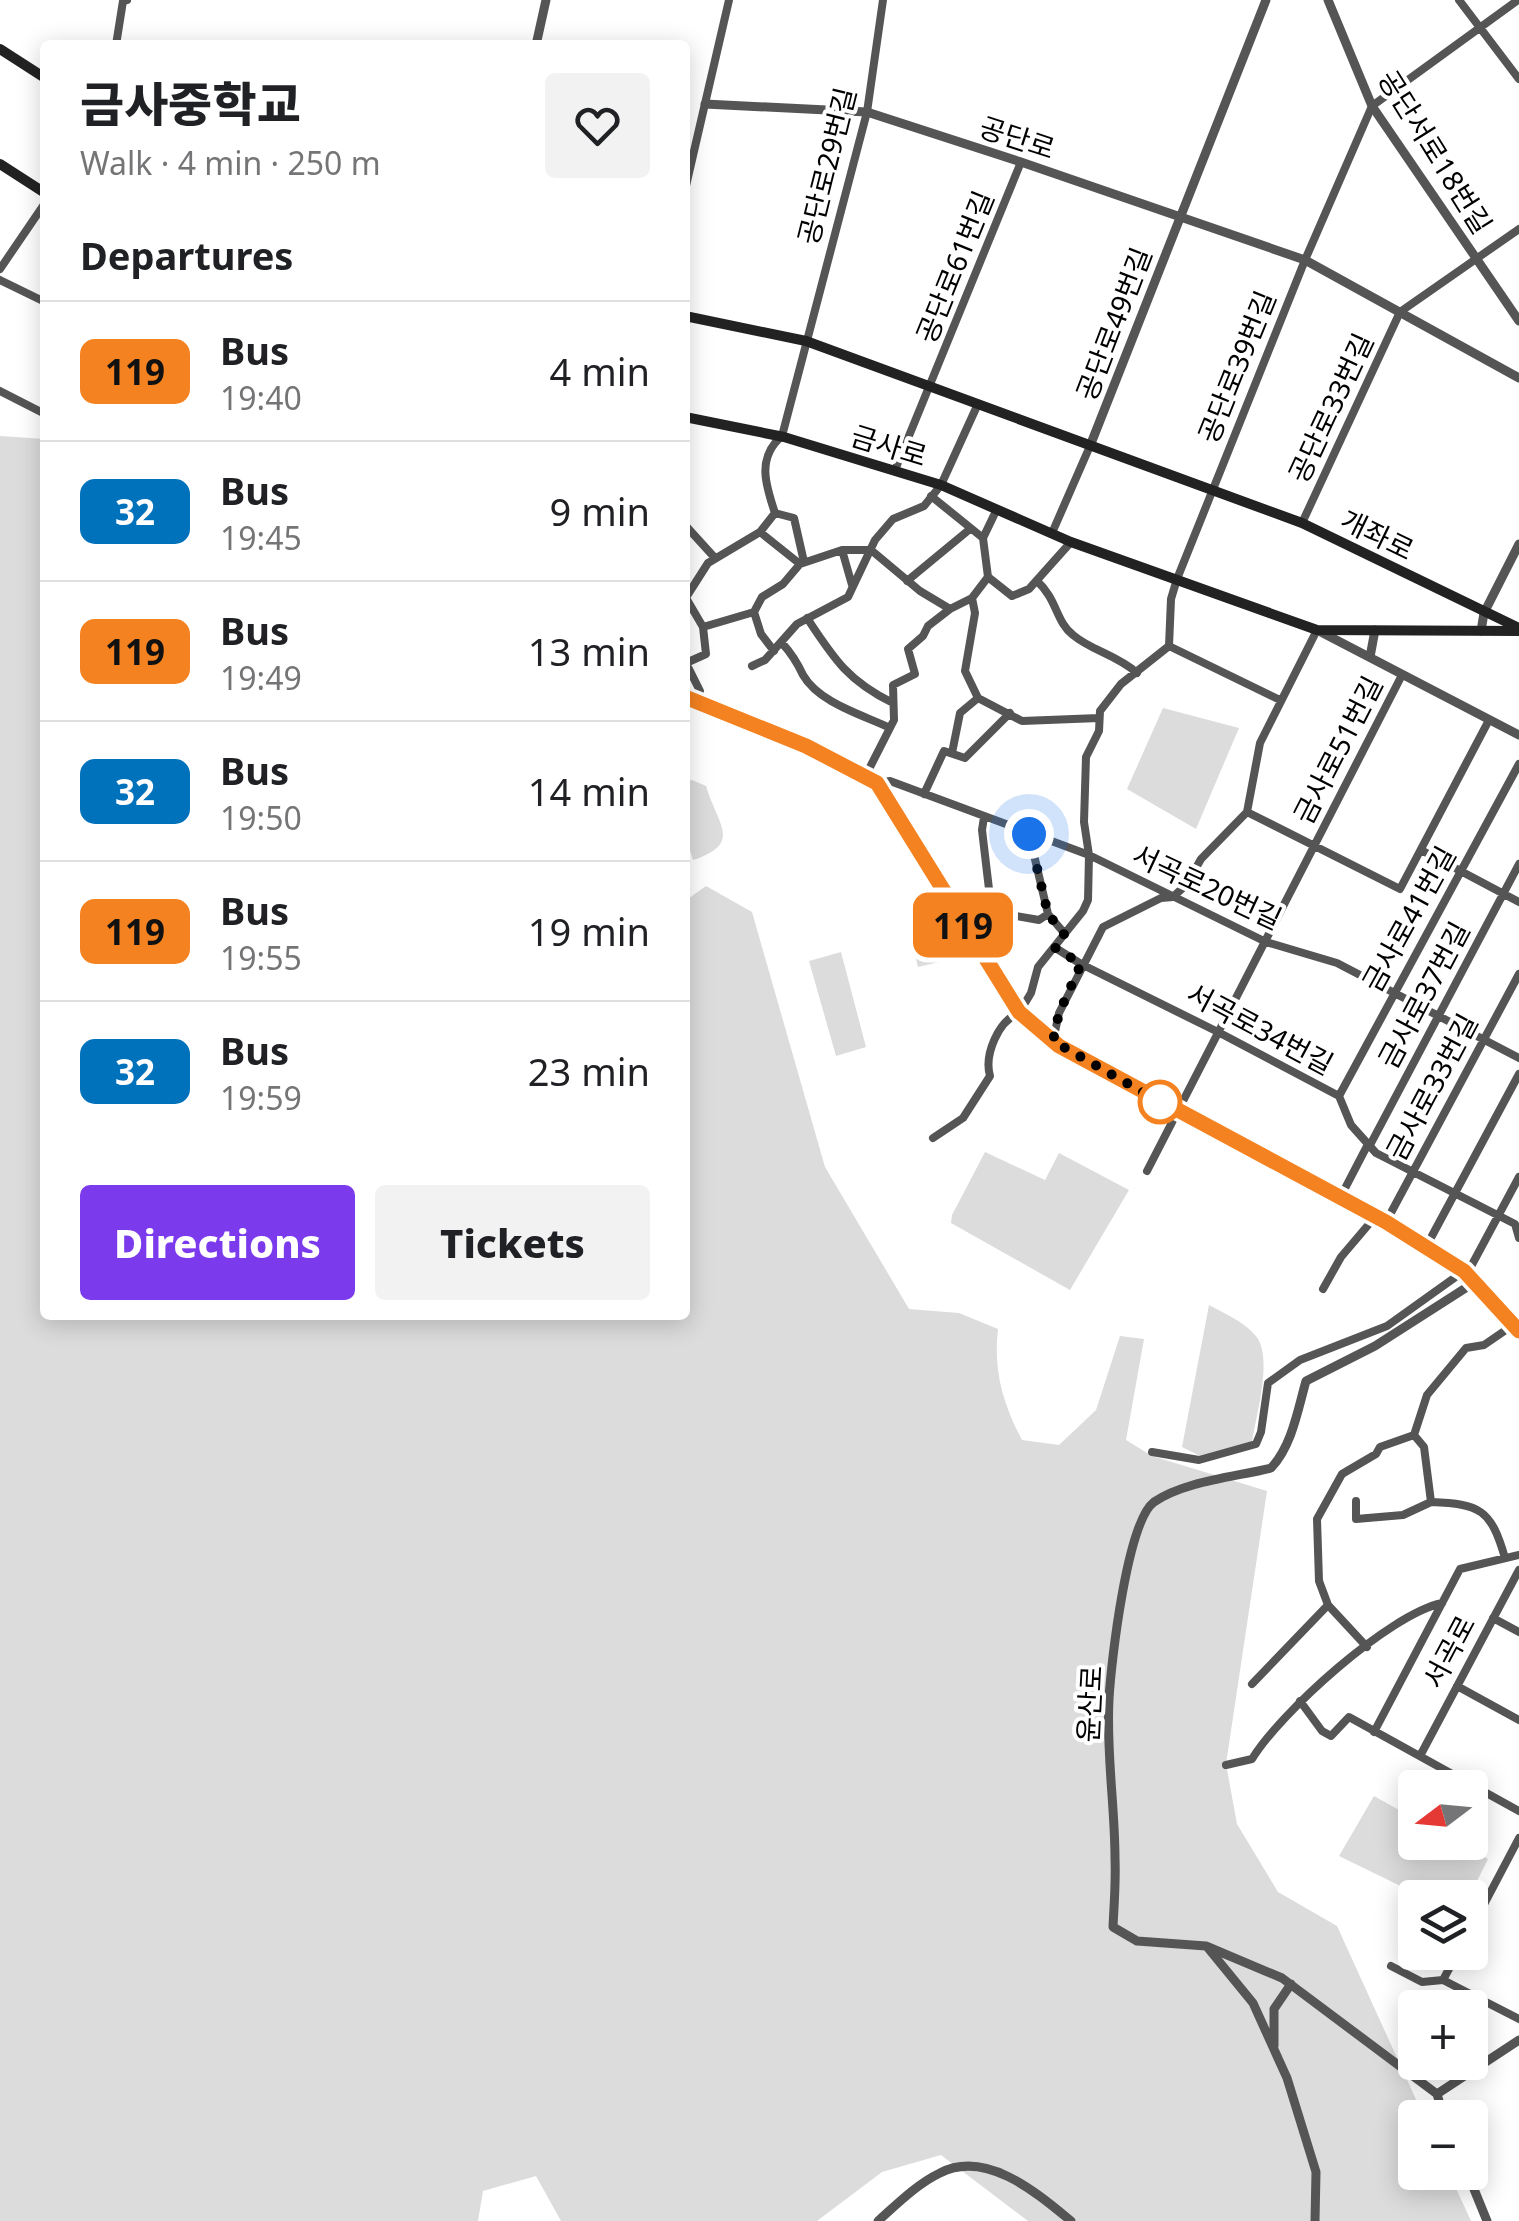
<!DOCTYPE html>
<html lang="en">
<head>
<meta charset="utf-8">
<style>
	:root { --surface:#fff; --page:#f2f2f2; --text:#202124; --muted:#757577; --line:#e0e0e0; --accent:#7c3aed }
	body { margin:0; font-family:"Noto Sans","Noto Sans KR",sans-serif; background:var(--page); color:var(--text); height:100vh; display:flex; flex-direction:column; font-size:38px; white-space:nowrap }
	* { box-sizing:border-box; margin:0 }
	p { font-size:32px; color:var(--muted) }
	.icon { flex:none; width:55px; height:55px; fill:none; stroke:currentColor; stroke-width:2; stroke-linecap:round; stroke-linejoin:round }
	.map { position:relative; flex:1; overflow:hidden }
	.side { position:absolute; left:40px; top:40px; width:650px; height:1280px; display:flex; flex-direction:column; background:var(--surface); border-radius:10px; box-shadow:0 5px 25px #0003 }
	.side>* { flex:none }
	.badge { padding:0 20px; border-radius:15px; font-size:35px; line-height:65px }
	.needle { width:65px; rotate:254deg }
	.fabs { position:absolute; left:1398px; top:1770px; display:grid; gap:20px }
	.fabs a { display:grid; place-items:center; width:90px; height:90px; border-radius:10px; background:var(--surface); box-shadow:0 5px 25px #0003; font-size:50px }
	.you { position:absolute; width:50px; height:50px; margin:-25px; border:8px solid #fff; border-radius:50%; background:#1a73e8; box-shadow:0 0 0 15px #1a73e833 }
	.map>.badge { position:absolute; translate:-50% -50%; box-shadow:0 0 0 5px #fff }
	h2 { padding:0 40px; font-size:38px; line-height:90px }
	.round { display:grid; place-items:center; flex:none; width:105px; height:105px; border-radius:10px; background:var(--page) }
	.overview { display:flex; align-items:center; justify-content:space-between; height:170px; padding:0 40px }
	h1 { font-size:48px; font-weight:800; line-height:75px }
	.button { display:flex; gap:20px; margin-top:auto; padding:20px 40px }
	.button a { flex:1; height:115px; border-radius:10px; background:var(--accent); color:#fff; font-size:40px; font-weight:800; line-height:115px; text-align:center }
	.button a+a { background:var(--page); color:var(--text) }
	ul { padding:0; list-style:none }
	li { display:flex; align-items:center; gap:30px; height:140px; padding:0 40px; border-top:2px solid var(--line) }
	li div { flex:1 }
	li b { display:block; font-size:38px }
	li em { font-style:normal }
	li .badge { min-width:110px; font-weight:700; text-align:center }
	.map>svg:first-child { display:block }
</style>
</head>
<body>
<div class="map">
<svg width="1519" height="2221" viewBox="0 0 1519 2221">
	<rect width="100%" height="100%" fill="#fff"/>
	<path fill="#dcdcdc" d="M0,436L45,439V1315H685V901L706,886L752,912L825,1167L909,1309L959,1313L998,1329C993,1370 1003,1404 1022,1440L1059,1445L1096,1410L1120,1336L1144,1339L1126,1440L1152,1456L1267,1491L1226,1764L1237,1824L1278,1892L1337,1926L1424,2117L1415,2118V2172L1449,2173L1471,2221H1028L941,2155L882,2172L817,2221H561L536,2176L483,2191L478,2221H0Z
		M1163,708L1239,728L1196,829L1127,789Z
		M692,780L706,786C718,826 743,843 693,860L685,834V782Z
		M929,922L939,962L918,967L908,927Z
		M841,952L866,1047L836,1056L809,961Z
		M985,1152L1045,1180L1059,1153L1129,1190L1070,1290L951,1223L952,1215Z
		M1209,1305C1225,1314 1243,1321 1255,1335C1274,1355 1256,1416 1252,1442L1200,1456L1182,1447Z
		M1374,1796L1415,1819V1842L1458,1843L1488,1859L1469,1897H1423L1339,1856Z"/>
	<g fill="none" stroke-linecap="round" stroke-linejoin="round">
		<path stroke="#555" stroke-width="8" d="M1459,0L1519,79
			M116,45L123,1L127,0
			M685,190L729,0
			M0,269L45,203
			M0,280L45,302
			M0,391L45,414
			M895,470L1021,162
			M931,496L983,538
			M775,513L794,518L804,562
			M1302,523L1400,312L1519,229
			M685,525L715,558
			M760,532L800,564
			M1052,533L1090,446
			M842,550L852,585
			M988,577L1012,596L1029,589L1071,542
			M907,581L970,529
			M1037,581C1057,599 1056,622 1073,635C1092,651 1117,655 1137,673
			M686,598L703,627L706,654L686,663L700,691L696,702
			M972,598L988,577L983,538L996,511
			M685,599L708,563L760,532L775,513C766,486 756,458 782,436L867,112L883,0
			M807,618C834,659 848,681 893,703
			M703,627L754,612
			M782,643C792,654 797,662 803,675C819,703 863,715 890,728
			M1169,646L1280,700
			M774,651L761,634L754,612L762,597L783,584L800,564L842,550H871L920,591L950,609L972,598L975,613L965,671L978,698L1022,721L1099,718
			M752,666L765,660L797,624L848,597L875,540L893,519L924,506L941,485L977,406
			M952,753L960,713L978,698
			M866,775L894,720L893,685L915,674L908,649L923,636L928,626L950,609
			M877,783L890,781L1089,855L1266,942L1337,963L1519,1058
			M924,794L944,751L965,758L1010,713
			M1247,812L1400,889L1489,720
			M984,817L982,830L991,906L1004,914L1039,920L1048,914
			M1029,834L1048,914L1065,934
			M1421,850L1519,902
			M1054,947L1081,964L1218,1032L1339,1096L1351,1125L1376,1153L1515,1224L1519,1238
			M986,961L1004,914
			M1053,1041L1059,1013L1103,927L1161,898L1173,897L1187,884L1201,859L1247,812L1260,743L1317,630
			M1339,1096L1519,764
			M933,1138L963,1118L990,1076C984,1055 998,1021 1019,1013L1031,993L1038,967L1083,911L1088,900L1089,855L1084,822L1086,757L1099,731L1100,711L1121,684L1169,646L1171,599L1177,579L1305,260L1372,106L1518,0
			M1369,1147L1519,864
			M1147,1171L1402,675
			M1340,1198L1367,1146
			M1386,1222L1519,974
			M1426,1247L1519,1074
			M1467,1274L1519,1177
			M1323,1289L1341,1257L1375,1217
			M1152,1452L1199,1460L1256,1444L1261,1432L1268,1383L1300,1360L1387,1326L1464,1271
			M1356,1501V1519L1403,1515L1431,1502L1424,1447L1414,1435L1427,1395L1466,1348L1484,1345L1519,1321
			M1431,1502C1480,1504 1491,1509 1505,1558
			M1493,1618L1519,1632
			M1367,1647L1328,1605L1319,1581L1317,1519L1342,1474L1376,1454L1380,1447L1414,1435
			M1252,1684L1328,1605
			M1457,1686L1519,1720
			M1300,1701L1322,1731L1331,1736L1349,1717L1519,1811
			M1374,1732L1460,1569L1519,1555
			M1420,1756L1519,1570
			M1226,1765L1252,1759C1281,1712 1388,1615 1442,1603
			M1470,1931L1519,1838
			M1391,1966L1422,1982L1443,1980
			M1443,1980L1519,2019
			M1443,1980L1458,1952"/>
		<path stroke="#555" stroke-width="9" d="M1328,0L1372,106L1519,321
			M536,45L546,0
			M705,104L867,112L1021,162L1305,260L1519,378
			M1090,446L1266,0
			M1319,631L1519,735
			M1481,631L1484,613L1519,544
			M1370,657L1375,630
			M685,697L806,746L877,783L1020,1014L1059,1046L1386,1222L1464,1271L1519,1331
			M1208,1948L1253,2003L1287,2078L1316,2172L1315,2221
			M1274,2046V2009L1291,1984
			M1437,2094L1282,1978L1206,1946L1137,1941L1113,1927C1114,1905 1116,1882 1115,1859C1115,1806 1106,1753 1109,1699C1111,1663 1127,1522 1154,1502C1185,1481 1235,1477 1271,1468C1292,1446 1298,1409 1306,1381L1375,1346L1475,1282
			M1444,2118L1437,2094L1519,2040
			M1467,2172L1487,2221
			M878,2221C897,2204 917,2184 940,2173C986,2149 1037,2193 1071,2221"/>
		<path stroke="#222" stroke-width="10" d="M0,49L45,78
			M0,164L45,193
			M685,316L806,341L1302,523L1519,628
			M685,417L784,437L941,485L1071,542L1317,630L1519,631"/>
	</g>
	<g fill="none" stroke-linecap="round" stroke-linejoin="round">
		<defs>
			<path id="line" d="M685,697L806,746L877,783L1019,1012L1059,1046L1386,1222L1464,1271L1519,1331"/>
		</defs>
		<use href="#line" stroke="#fff" stroke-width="22"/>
		<use href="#line" stroke="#f58220" stroke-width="15"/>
		<path stroke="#000" stroke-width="10" stroke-dasharray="0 18" d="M1029,834L1048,914L1064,934L1054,947L1081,964L1059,1013L1053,1041L1160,1102"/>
	</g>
	<circle fill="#fff" stroke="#f58220" stroke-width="5" cx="1160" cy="1102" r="20"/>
	<g text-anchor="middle" stroke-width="8" stroke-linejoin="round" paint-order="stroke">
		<g font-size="28" fill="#000" stroke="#fff">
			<text transform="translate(1017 138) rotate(18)" y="10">공단로</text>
			<text transform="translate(1435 152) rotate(58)" y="10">공단서로18번길</text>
			<text transform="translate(827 166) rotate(-76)" y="10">공단로29번길</text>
			<text transform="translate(955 267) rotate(-68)" y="10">공단로61번길</text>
			<text transform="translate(1114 324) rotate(-69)" y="10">공단로49번길</text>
			<text transform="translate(1237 367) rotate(-68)" y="10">공단로39번길</text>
			<text transform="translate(1331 408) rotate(-65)" y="10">공단로33번길</text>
			<text transform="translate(889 446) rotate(17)" y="10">금사로</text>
			<text transform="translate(1377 535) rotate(26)" y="10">개좌로</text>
			<text transform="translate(1338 750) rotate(-63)" y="10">금사로51번길</text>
			<text transform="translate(1207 887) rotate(25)" y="10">서곡로20번길</text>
			<text transform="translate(1409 919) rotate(-61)" y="10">금사로41번길</text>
			<text transform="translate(1424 995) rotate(-62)" y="10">금사로37번길</text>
			<text transform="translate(1260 1029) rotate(28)" y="10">서곡로34번길</text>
			<text transform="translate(1432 1087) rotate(-62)" y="10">금사로33번길</text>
			<text transform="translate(1449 1652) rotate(-62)" y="10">서곡로</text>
			<text transform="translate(1090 1704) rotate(-87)" y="10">윤산로</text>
		</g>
	</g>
</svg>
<div class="fabs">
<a><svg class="needle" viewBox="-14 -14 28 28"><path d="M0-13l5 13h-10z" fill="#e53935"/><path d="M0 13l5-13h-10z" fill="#757577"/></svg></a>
<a><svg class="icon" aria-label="layers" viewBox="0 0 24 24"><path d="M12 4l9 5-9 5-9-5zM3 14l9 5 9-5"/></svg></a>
<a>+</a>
<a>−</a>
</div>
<div class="you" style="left:1029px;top:834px"></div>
<b class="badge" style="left:963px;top:925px;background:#f58220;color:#111">119</b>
<section class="side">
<div class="overview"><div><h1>금사중학교</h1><p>Walk · 4 min · 250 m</p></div><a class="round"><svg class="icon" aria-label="heart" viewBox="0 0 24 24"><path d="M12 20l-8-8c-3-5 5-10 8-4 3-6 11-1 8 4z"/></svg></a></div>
<h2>Departures</h2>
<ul>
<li><span class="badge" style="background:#f58220;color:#111">119</span><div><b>Bus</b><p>19:40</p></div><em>4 min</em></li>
<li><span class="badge" style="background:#0072bc;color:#fff">32</span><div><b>Bus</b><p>19:45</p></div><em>9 min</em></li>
<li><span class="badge" style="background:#f58220;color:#111">119</span><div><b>Bus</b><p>19:49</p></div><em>13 min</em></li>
<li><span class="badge" style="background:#0072bc;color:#fff">32</span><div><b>Bus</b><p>19:50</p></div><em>14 min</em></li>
<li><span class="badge" style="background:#f58220;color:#111">119</span><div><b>Bus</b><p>19:55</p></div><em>19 min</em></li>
<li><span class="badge" style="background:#0072bc;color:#fff">32</span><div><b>Bus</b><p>19:59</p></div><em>23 min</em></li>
</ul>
<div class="button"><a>Directions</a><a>Tickets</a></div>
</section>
</div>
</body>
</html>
